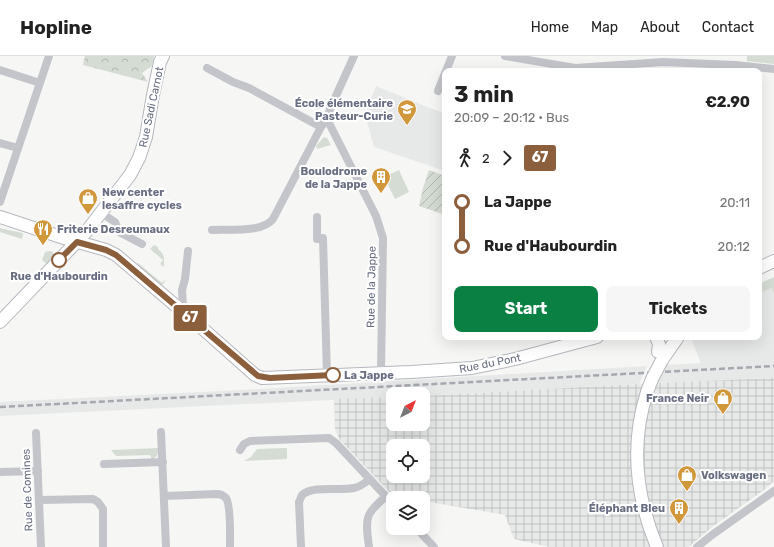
<!DOCTYPE html>
<html lang="en">
<head>
<meta charset="utf-8">
<style>
	:root { --surface:#fff; --page:#f6f6f6; --text:#222; --muted:#767676; --line:#e0e0e0; --accent:#0b8043 }
	body { margin:0; font-family:Rubik,sans-serif; background:var(--page); color:var(--text); height:100vh; display:flex; flex-direction:column; font-size:15px; white-space:nowrap }
	* { box-sizing:border-box; margin:0 }
	p { font-size:13px; color:var(--muted) }
	.icon { flex:none; width:22px; height:22px; fill:none; stroke:currentColor; stroke-width:2; stroke-linecap:round; stroke-linejoin:round }
	.map { position:relative; flex:1; overflow:hidden }
	.drawer { position:absolute; left:442px; top:12px; width:320px; height:272px; display:flex; flex-direction:column; background:var(--surface); border-radius:8px; box-shadow:0 4px 16px #0002 }
	.drawer>* { flex:none }
	.badge { padding:0 8px; border-radius:3px; font-size:14px; line-height:26px }
	.needle { width:26px; rotate:42deg }
	.controls { position:absolute; left:386px; top:331px; display:grid; gap:8px }
	.controls a { display:grid; place-items:center; width:44px; height:44px; border-radius:8px; background:var(--surface); box-shadow:0 4px 16px #0002; font-size:20px }
	.map>.badge { position:absolute; translate:-50% -50%; box-shadow:0 0 0 2px #fff }
	.legs { display:flex; align-items:center; gap:6px; height:44px; padding:0 12px; font-size:13px }
	.legs p { margin-inline-start:auto }
	.head { display:flex; align-items:center; justify-content:space-between; height:68px; padding:0 12px }
	h1 { font-size:22px; font-weight:700; line-height:30px }
	.primary-button { display:flex; gap:8px; margin-top:auto; padding:8px 12px }
	.primary-button a { flex:1; height:46px; border-radius:8px; background:var(--accent); color:#fff; font-size:16px; font-weight:700; line-height:46px; text-align:center }
	.primary-button a+a { background:var(--page); color:var(--text) }
	ul { padding:0 12px; list-style:none }
	li { display:flex; align-items:center; gap:14px; height:44px; font-size:15px }
	li i { display:grid; place-items:center; width:6px; height:100%; margin:0 5px; background:currentColor }
	li i::after { content:''; width:10px; height:10px; margin:-5px; border:3px solid; border-radius:50%; background:var(--surface) }
	li p { margin-inline-start:auto }
	li:first-child i { background:linear-gradient(#0000 50%,currentColor 0) }
	li:last-child i { background:linear-gradient(currentColor 50%,#0000 0) }
	header { display:flex; align-items:center; gap:24px; box-sizing:border-box; height:56px; padding:0 20px; background:var(--surface); border-bottom:1px solid var(--line) }
	header strong { font-size:19px }
	nav { display:flex; gap:22px; margin-inline-start:auto; font-size:14px }
	.map>svg:first-child { display:block }
</style>
</head>
<body>
<header>
<strong>Hopline</strong>
<nav><a>Home</a><a>Map</a><a>About</a><a>Contact</a></nav>
</header>
<div class="map">
<svg width="774" height="491" viewBox="0 0 774 491">
	<defs>
		<pattern id="industrial-grid" width="8" height="8" patternUnits="userSpaceOnUse"><rect width="8" height="8" fill="#e7e8e8"/><path d="M0 4h8M4 0v8" fill="none" stroke="#bfc0c1"/></pattern>
		<pattern id="forest-crowns" width="20" height="18" patternUnits="userSpaceOnUse"><rect width="20" height="18" fill="#d5dcd4"/><path d="M2 6a3 3 0 1 1 6 0M12 15a3 3 0 1 1 6 0" fill="none" stroke="#b1b7b1"/></pattern>
		<pattern id="garden-furrows" width="10" height="10" patternUnits="userSpaceOnUse"><rect width="10" height="10" fill="#d5dcd4"/><path d="M-1 1l2-2M0 10L10 0M9 11l2-2" fill="none" stroke="#b1b7b1"/></pattern>
	</defs>
	<rect width="100%" height="100%" fill="#f6f7f5"/>
	<path fill="#e7e8e8" d="M376,30L445,58V115L374,91L365,58Z
		M772,232L774,238V322L656,327L664,309L701,307L692,285L696,281H759V237Z
		M647,310L639,328L423,340V338H393V341L0,360V346L259,333Z"/>
	<path fill="url(#industrial-grid)" fill-rule="evenodd" d="M774,322V425L764,434L712,471L689,491H549L514,483L505,459L423,445V442H406L393,440L340,384L335,374L334,343L393,341V368H423V340L656,327ZM393,390H423V420H393Z"/>
	<path fill="#d5dcd4" d="M747,0H774V8L747,5Z
		M324,81L327,82L331,89L317,93L316,90Z
		M399,114L409,136L395,143L384,121Z
		M0,172L22,177L23,178L22,183L0,176Z
		M154,189L158,191V193C165,198 164,203 164,211L160,208L163,204L150,193Z
		M49,195L53,196V199L47,208L42,204L45,196Z
		M138,207L162,227L165,224L164,228L160,229L136,209Z
		M774,221V238L772,232L759,237V228Z
		M159,392L157,400L152,404L150,399L116,400L111,394Z
		M287,392V403L244,405L251,401L257,393Z"/>
	<path fill="url(#forest-crowns)" d="M85,0H154L152,10L142,17L148,26L83,9Z"/>
	<path fill="url(#garden-furrows)" d="M429,114L445,120V159L419,150L423,132Z"/>
	<g fill="none" stroke-linecap="round" stroke-linejoin="round">
		<defs>
			<path id="secondary" d="M0,161L64,182L106,194L116,199L202,272L255,319L262,322L411,316L472,312L515,303L597,281
				M759,212L774,205
				M0,266L86,176L130,119L139,102L146,81L153,39L160,6L163,0
				M656,281L659,288L658,296
				M662,304L678,281
				M647,336C630,389 636,441 657,491"/>
		</defs>
		<use href="#secondary" stroke="#b6b7be" stroke-width="14"/>
		<path stroke="#c3c5ca" stroke-width="8" d="M505,0L575,12L663,6L735,9L774,13
			M207,12L233,26L249,32L321,71
			M0,14L40,27
			M446,15L452,0
			M438,35L445,17
			M328,61L330,69L376,160L383,182L381,317
			M0,87L18,92
			M0,146L49,0
			M101,157L115,166L119,176L142,188
			M317,161V183L323,182L327,319
			M212,174C230,173 262,177 273,163L321,71L328,61L330,53L354,0
			M181,253L183,250L182,234L185,223L188,195
			M161,376L166,491
			M36,377L41,491
			M240,394L244,388L250,385L329,382L336,387L393,448
			M104,408L163,406
			M0,416L38,415
			M164,440L217,438C221,438 223,439 226,442C231,449 230,481 230,491
			M39,444L93,443L98,446L103,453V491
			M416,472L434,491
			M301,491L299,446L302,439C313,429 339,435 354,432C360,431 365,427 370,423
			M369,491C368,482 365,468 369,459C372,452 380,446 386,440
			M697,491L712,479L774,435"/>
		<use href="#secondary" stroke="#fff" stroke-width="12"/>
		<path stroke="#a6a8b0" stroke-width="2.5" stroke-dasharray="6 3" stroke-linecap="butt" d="M0,351L774,310"/>
		<defs>
			<path id="secondary-bridge" d="M647,336L652,323L662,304"/>
		</defs>
		<use href="#secondary-bridge" stroke="#b6b7be" stroke-width="14" stroke-linecap="butt"/>
		<use href="#secondary-bridge" stroke="#fff" stroke-width="12"/>
	</g>
	<g fill="none" stroke-linecap="round" stroke-linejoin="round">
		<defs>
			<path id="line-1" d="M59,204L77,186L106,194L116,199L258,320L270,322L333,319"/>
		</defs>
		<use href="#line-1" stroke="#fff" stroke-width="9"/>
		<use href="#line-1" stroke="#8b5e3c" stroke-width="6"/>
	</g>
	<defs>
		<symbol id="school-pin" viewBox="-11 -11 22 30"><path d="M0 17L-7.5 6A9.5 9.5 0 1 1 7.5 6Z" fill="#d1983b" stroke="#fff"/><path d="M0-5L7-2L0 1L-7-2ZM-4 1L0 2.5L4 1V4Q0 6-4 4Z" fill="#fff"/></symbol>
		<symbol id="building-pin" viewBox="-11 -11 22 30"><path d="M0 17L-7.5 6A9.5 9.5 0 1 1 7.5 6Z" fill="#d1983b" stroke="#fff"/><path d="M-4-6H4V6H1V3H-1V6H-4ZM-2.5-4.3h1.7v1.8h-1.7ZM.8-4.3h1.7v1.8H.8ZM-2.5-1h1.7V.8h-1.7ZM.8-1h1.7V.8H.8Z" fill="#fff"/></symbol>
		<symbol id="shop-pin" viewBox="-11 -11 22 30"><path d="M0 17L-7.5 6A9.5 9.5 0 1 1 7.5 6Z" fill="#d1983b" stroke="#fff"/><path d="M-5-2.5h2.3a2.7 3.5 0 0 1 5.4 0H5L5.5 6h-11ZM-1.5-2.5h3a1.5 2.3 0 0 0-3 0Z" fill="#fff"/></symbol>
		<symbol id="restaurant-pin" viewBox="-11 -11 22 30"><path d="M0 17L-7.5 6A9.5 9.5 0 1 1 7.5 6Z" fill="#d1983b" stroke="#fff"/><path d="M-5-6h1v4h1v-4h1v4h1v-4h1v5L-1.5 .5V6h-2V.5L-5-1ZM5-6V6H3V1.5H1.5Q1.5-4 5-6Z" fill="#fff"/></symbol>
	</defs>
	<g fill-rule="evenodd">
		<use href="#school-pin" x="396" y="42" width="22" height="30"/>
		<use href="#building-pin" x="370" y="110" width="22" height="30"/>
		<use href="#shop-pin" x="77" y="131" width="22" height="30"/>
		<use href="#restaurant-pin" x="32" y="162" width="22" height="30"/>
		<use href="#shop-pin" x="712" y="331" width="22" height="30"/>
		<use href="#shop-pin" x="676" y="408" width="22" height="30"/>
		<use href="#building-pin" x="668" y="441" width="22" height="30"/>
	</g>
	<g fill="#fff" stroke="#8b5e3c" stroke-width="2">
		<circle cx="59" cy="204" r="7"/>
		<circle cx="333" cy="319" r="7"/>
	</g>
	<g text-anchor="middle" stroke-width="4" stroke-linejoin="round" paint-order="stroke">
		<g font-size="11" font-weight="bold" fill="#696e83" stroke="#fff" text-anchor="end">
			<text x="393" y="51">École élémentaire<tspan x="393" dy="13">Pasteur-Curie</tspan></text>
			<text x="367" y="119">Boulodrome<tspan x="367" dy="13">de la Jappe</tspan></text>
			<text x="102" y="140" text-anchor="start">New center<tspan x="102" dy="13">lesaffre cycles</tspan></text>
			<text x="57" y="177" text-anchor="start">Friterie Desreumaux</text>
			<text x="709" y="346">France Neir</text>
			<text x="701" y="423" text-anchor="start">Volkswagen</text>
			<text x="665" y="456">Éléphant Bleu</text>
		</g>
		<g font-size="11" fill="#696e83" stroke="#fff">
			<text transform="translate(151 51) rotate(-78)" y="4">Rue Sadi Carnot</text>
			<text transform="translate(371 231) rotate(-89)" y="4">Rue de la Jappe</text>
			<text transform="translate(490 307) rotate(-11)" y="4">Rue du Pont</text>
			<text transform="translate(27 434) rotate(-92)" y="4">Rue de Comines</text>
		</g>
		<g font-size="11" font-weight="bold" fill="#696e83" stroke="#fff">
			<text x="59" y="224">Rue d'Haubourdin</text>
			<text x="344" y="323" text-anchor="start">La Jappe</text>
		</g>
	</g>
</svg>
<div class="controls">
<a><svg class="needle" viewBox="-14 -14 28 28"><path d="M0-13l5 13h-10z" fill="#e53935"/><path d="M0 13l5-13h-10z" fill="#767676"/></svg></a>
<a><svg class="icon" aria-label="locate" viewBox="0 0 24 24"><circle cx="12" cy="12" r="6"/><path d="M12 2v4M12 18v4M2 12h4M18 12h4"/></svg></a>
<a><svg class="icon" aria-label="layers" viewBox="0 0 24 24"><path d="M12 4l9 5-9 5-9-5zM3 14l9 5 9-5"/></svg></a>
</div>
<b class="badge" style="left:190px;top:262px;background:#8b5e3c;color:#fff">67</b>
<section class="drawer">
<div class="head"><div><h1>3 min</h1><p>20:09 – 20:12 · Bus</p></div><b>€2.90</b></div>
<div class="legs"><svg class="icon" aria-label="walk" viewBox="0 0 24 24"><circle cx="13" cy="4" r="2"/><path d="M13 8l-2 6 4 7M11 14l-3 7M7 12l3-4h3l4 4"/></svg>2<svg class="icon" aria-label="forward" viewBox="0 0 24 24"><path d="M9 5l7 7-7 7"/></svg><b class="badge" style="background:#8b5e3c;color:#fff">67</b></div>
<ul>
<li><i style="color:#8b5e3c"></i><b>La Jappe</b><p>20:11</p></li>
<li><i style="color:#8b5e3c"></i><b>Rue d'Haubourdin</b><p>20:12</p></li>
</ul>
<div class="primary-button"><a>Start</a><a>Tickets</a></div>
</section>
</div>
</body>
</html>
